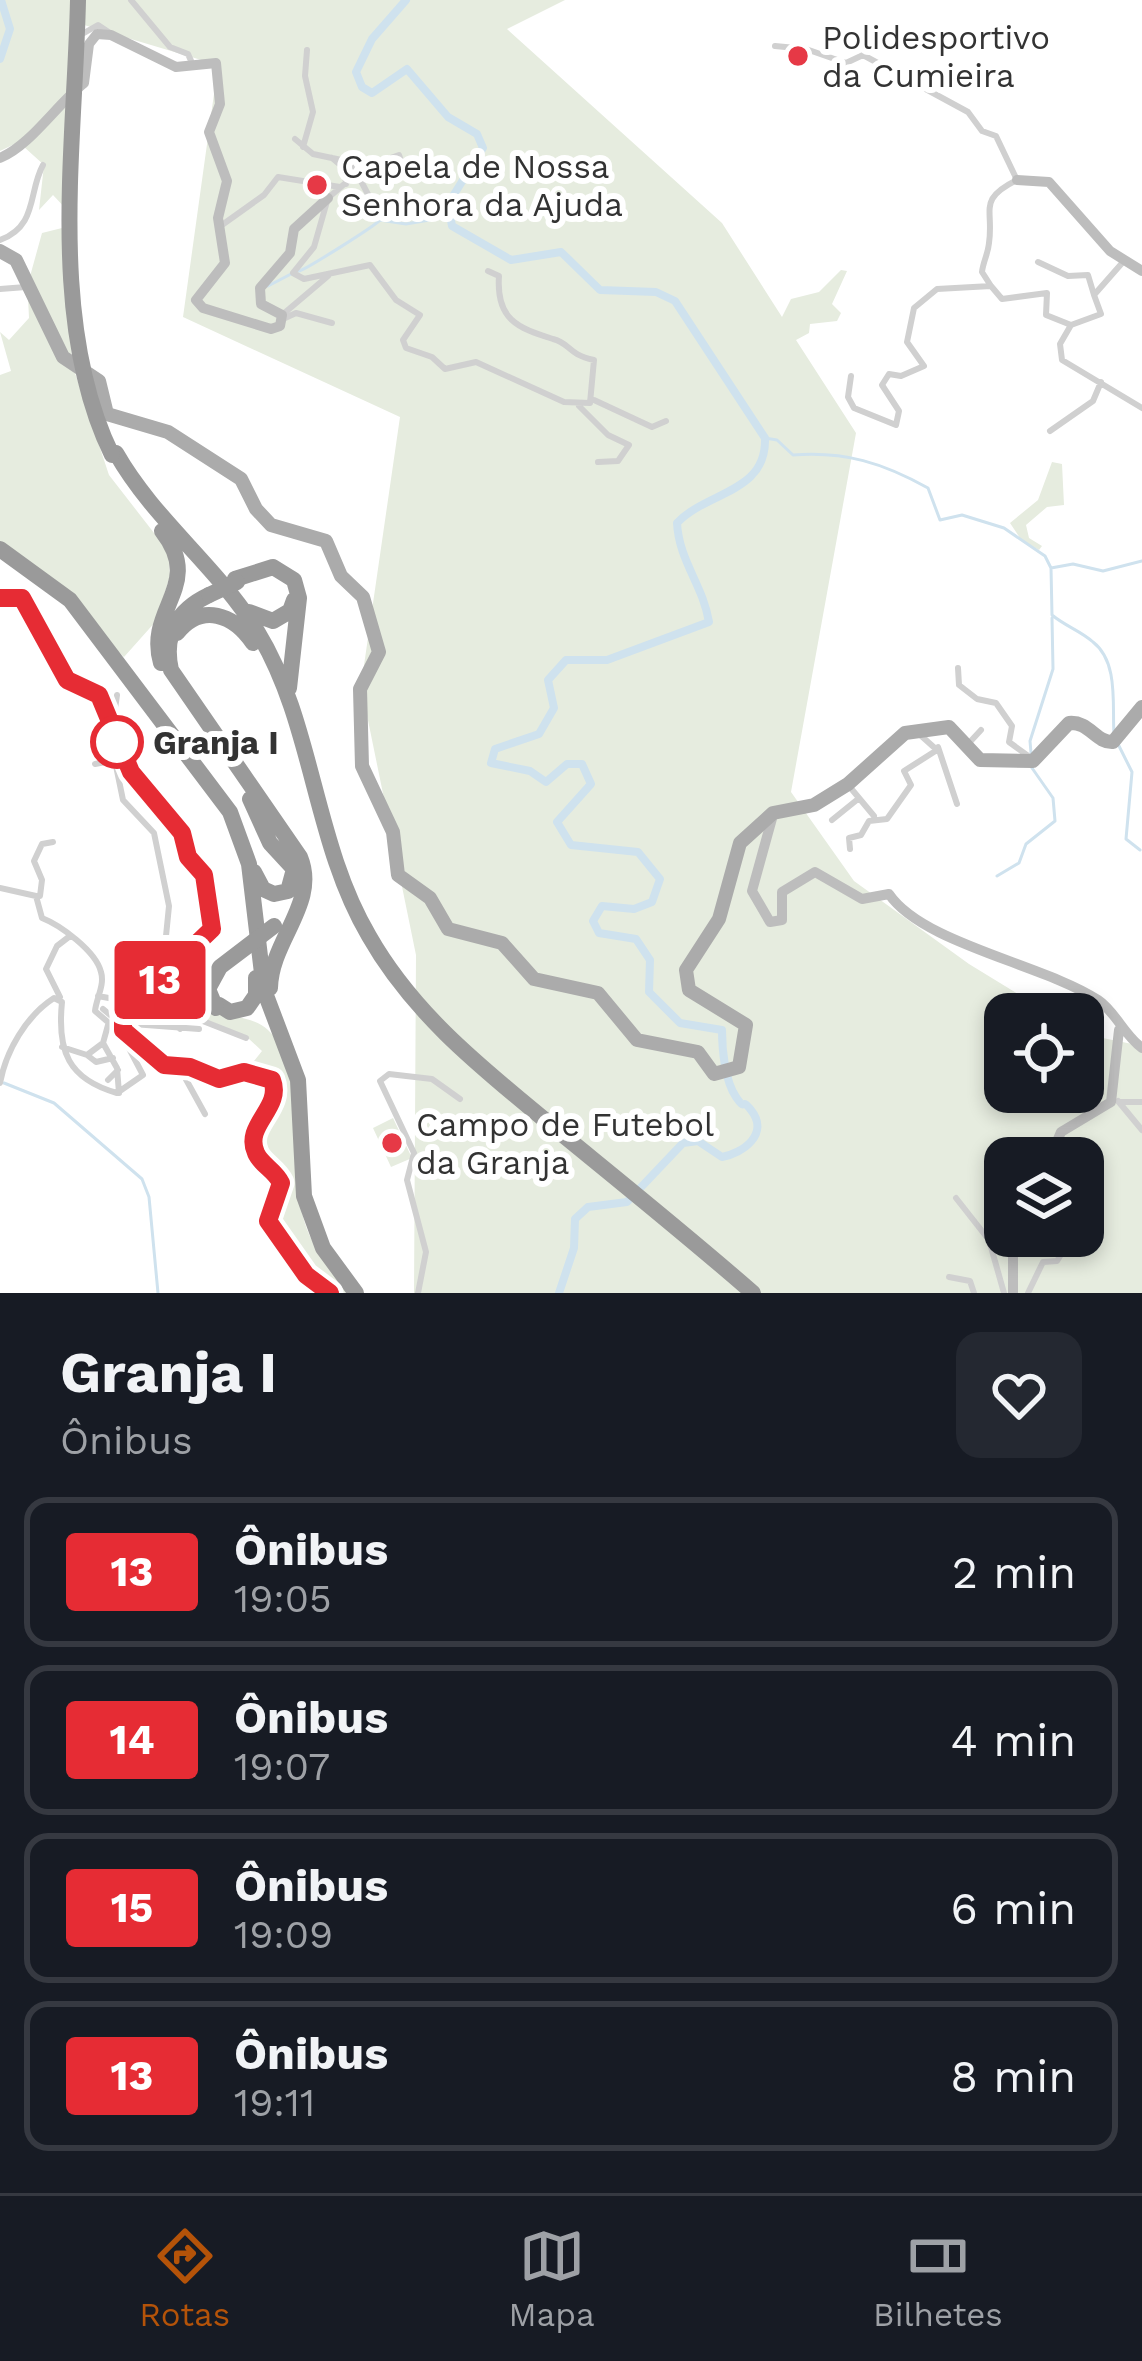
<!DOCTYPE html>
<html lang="pt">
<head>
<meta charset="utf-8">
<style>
	:root { --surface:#171b24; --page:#242831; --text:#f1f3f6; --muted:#9ea1a6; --line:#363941; --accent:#b45309 }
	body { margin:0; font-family:"Work Sans",sans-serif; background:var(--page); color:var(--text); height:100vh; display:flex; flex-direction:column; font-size:45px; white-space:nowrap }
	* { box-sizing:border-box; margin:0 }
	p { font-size:39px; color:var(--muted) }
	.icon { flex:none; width:66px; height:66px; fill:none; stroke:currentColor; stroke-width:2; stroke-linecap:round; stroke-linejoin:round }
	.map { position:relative; height:1293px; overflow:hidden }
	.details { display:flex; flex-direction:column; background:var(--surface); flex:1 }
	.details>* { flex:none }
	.badge { padding:0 24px; border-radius:9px; font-size:42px; line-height:78px }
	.fabs { position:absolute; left:984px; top:993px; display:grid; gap:24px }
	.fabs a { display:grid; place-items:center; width:120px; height:120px; border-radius:24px; background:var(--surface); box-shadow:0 6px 18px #0003; font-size:60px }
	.map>.badge { position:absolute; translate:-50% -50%; box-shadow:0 0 0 6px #fff }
	.round { display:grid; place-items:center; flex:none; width:126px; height:126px; border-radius:24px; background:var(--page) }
	.headline { display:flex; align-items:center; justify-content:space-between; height:204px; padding:0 60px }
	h1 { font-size:57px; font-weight:700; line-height:90px }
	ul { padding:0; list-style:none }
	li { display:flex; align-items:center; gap:36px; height:150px; margin:0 24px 18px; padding:0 36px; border:6px solid var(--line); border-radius:24px }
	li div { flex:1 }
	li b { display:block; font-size:45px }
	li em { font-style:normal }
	li .badge { min-width:132px; font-weight:700; text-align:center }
	.tab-bar { display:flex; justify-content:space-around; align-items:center; height:168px; border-top:3px solid var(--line); background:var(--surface); font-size:33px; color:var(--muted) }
	.tab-bar a { display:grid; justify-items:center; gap:6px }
	.tab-bar .current { color:var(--accent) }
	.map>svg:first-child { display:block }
</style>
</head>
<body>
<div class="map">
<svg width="1142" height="1293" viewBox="0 0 1142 1293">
	<rect width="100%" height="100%" fill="#fff"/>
	<path fill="#e6ecdf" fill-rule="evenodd" d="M0,0H565L507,29L722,223L782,317L791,299L819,292L841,270L847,271L832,304L841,313L837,321L810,324L809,333L796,340L856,433L791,792L854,881L969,964L1051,1014H1005V1092H1083V1034L1142,1046V1293H414L416,955L361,686L400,417L183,317L218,65L84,25L69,92L25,139L0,151ZM1005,1158H1083V1236H1005Z
		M69,99L67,210L53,195L39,210L44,165L23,146Z
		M66,227L72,362L29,280L42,233Z
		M28,297L73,367L109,475L168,551L170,575L157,620L124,657L0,544V375L11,371L0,332L9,340L29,318Z
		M1052,462L1062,464L1064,505L1047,507L1026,525L1029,538L1042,546L1039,550L1022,541L1010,523L1038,500Z
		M209,1006C227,1019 252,1015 268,1030C312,1072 291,1158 302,1212C308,1243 329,1268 347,1293C313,1293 291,1250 272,1225L283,1193L257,1147L278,1093L246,1071L262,1051L247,1037L198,1017Z
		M393,1118L412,1158L391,1167L373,1128Z"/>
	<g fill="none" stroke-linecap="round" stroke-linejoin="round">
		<path stroke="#cfe2ee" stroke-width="3" d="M299,271C305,270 375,226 380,220L406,224L447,217
			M268,286L291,274
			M765,438L777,440L793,455C845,451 883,463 928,488L940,520L962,515L1004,528L1045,556L1051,568L1052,615C1065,626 1081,631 1093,642C1119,662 1112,706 1114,734
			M1051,568L1073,564L1103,571L1142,561
			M1118,744L1132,772L1126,839L1140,850
			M1031,753L1030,741L1053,669L1052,618
			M997,876L1019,863L1026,844L1055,821L1053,798L1032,768
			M4,1083L54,1103L142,1179L149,1197L158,1293"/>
		<path stroke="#cfe2ee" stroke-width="8" d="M406,0L372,39L356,72L362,87L372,93L407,69L448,117L477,134L483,148L448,204L452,226L511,260L561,252L600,290L656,292L675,301L765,438C767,493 707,491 677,523C679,561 703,585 709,622L607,660H566L548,680L554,708L539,734L495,749L491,763L530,771L546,782L567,764H582L591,784L557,822L571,845L638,852L660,879L652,902L634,909L602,906L593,921L599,933L636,939L650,960L649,992L680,1023L722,1030C722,1050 725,1081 736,1097C747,1113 740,1096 751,1110C770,1134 743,1153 722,1157L698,1141L683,1143L627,1202L588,1207L575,1219L574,1248L559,1293
			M0,59L10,29L1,0"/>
		<path stroke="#d0d0d0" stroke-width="6" d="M131,0L170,47L188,54L192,63
			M84,33L98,25L110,33
			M775,46L806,49L846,63L863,55L968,112L982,131L996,136L1017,180C977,200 994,209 989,243C988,254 983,262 982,272L991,286
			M295,139L313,154L351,162L372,202
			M303,147L313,112L305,76L307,50
			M332,158L344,168L346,184
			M405,173L399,155L363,168L328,198L314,247L293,273L304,279L370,265L396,300L420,315L403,340L406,348L432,357L445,369L476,362L564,402L590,403L594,360C567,354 570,343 553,339C517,328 496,319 499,276L488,271
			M359,175L385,174
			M222,225L264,195L278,177L340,187
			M0,240C38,226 28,192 43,165
			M1038,262L1068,276L1088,275L1094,295
			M0,289L26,287
			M282,315L328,276
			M283,319L296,313L332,323
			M1071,325L1060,344L1062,360L1142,408
			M1071,325L1101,314L1094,295L1123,262
			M851,376L848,397L854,408L896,425L899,411L882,385L889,374L901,376L924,366L907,342L914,308L937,289L991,286L1002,299L1047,293L1046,315L1071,325
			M594,400L652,427L666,421
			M579,406L608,435L629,445L618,461L598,462
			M1050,431L1093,401L1101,382
			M958,668L959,685L977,699L996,703L1012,726L1009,742L1031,758
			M110,712L114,716L117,695
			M969,743L981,730
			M938,747L957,804
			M115,761L123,800L154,833L169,906L163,966L146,973L140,990
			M95,764L116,760
			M849,786L874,816
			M832,820L858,799
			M850,849L849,838L861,835L869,821L887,819L911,785L904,771L937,750L918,733
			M0,888L36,896L42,918C60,925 96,951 101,972C105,985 96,999 95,1011L123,1035
			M40,896L42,880L34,861L42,844L53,842
			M158,985L180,984L189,969
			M98,996L130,1002
			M60,997L46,969L57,946L70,936
			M103,1009L121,1024
			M180,1029L185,1014L246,1038
			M130,1030L133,1024L199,1029
			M103,1043L117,1068L119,1093
			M62,1047L87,1055L103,1043L108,1025
			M87,1055L96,1062L113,1058
			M183,1074L205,1114
			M108,1080L118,1070
			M0,1083C6,1051 26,1016 54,998L62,1002C57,1051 68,1079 117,1093L143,1075L123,1037
			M1118,1101L1142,1130
			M1121,1102H1142
			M956,1198L989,1240L1004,1293
			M989,1240L1001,1227
			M949,1277L970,1281L974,1293
			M418,1293L426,1252L407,1180L414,1153L380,1081L389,1074L432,1079L460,1099
			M1028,1293L1043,1262L1057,1261L1065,1248L1094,1238"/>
		<path stroke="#bdbdbd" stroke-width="10" d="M0,158C31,145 57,104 84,83L89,44L97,34L111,35L176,67L216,63L220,104L209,132L227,181L218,218L225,263L196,300L203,308L271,329L280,326L282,315L261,304L260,288L290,253L294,229L328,198
			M1017,180L1049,182L1110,251L1142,271
			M773,815L752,891L770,922L782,920V892L815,872L862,899L889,894C923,944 1043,964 1098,1000C1115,1011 1124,1035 1142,1048
			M1050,1158L1061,1132L1111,1102L1119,1030
			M1013,1293V1236"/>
		<path stroke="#ababab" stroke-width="14" d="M0,251L16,260L63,357L99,381L107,414L168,432L241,479L256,509L271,525L326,541L341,576L363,597L379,652L360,689L362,766L393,832L398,875L430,898L448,929L502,943L534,979L598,993L637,1040L698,1052L714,1074L739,1067L746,1025L689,990L686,970L719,919L740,843L773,813L814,805L848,784L905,733L949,727L980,760L1033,761L1069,723C1089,721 1096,743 1113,742L1142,707
			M0,598H22L67,680L98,694L130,770L181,831L187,855L205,878L211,931L125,1012L123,1030L164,1065L219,1079L244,1073L272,1080C282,1106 253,1119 254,1145C255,1162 275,1168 281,1185L268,1221L304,1273L330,1293"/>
		<path stroke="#9a9a9a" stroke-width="16" d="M116,453C154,520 217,566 257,631C314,724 313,841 369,936C415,1017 487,1072 557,1130C623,1184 689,1237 753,1293
			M0,549L70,600L230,812L249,864L264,990L298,1080L304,1196L323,1248L356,1293
			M235,579L273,567L294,580L299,598L289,688
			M209,595C177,610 163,635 171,670L300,857C319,903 271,940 270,988
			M249,612L273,621L290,611L294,600
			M177,633C202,602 234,615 253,643
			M161,663C145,608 205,586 162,531
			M250,799L270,843L294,869L288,891L274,894L263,889L254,872
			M219,1005L230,1012L247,1008L256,995V978"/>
		<path stroke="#9a9a9a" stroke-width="16" d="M78,0C75,145 47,322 112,455
			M209,595L237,582
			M216,1008L208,989L220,967L274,926"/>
	</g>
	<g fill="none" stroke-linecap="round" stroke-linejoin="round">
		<defs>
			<path id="line" d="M0,598H22L67,680L99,695L131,772L182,833L188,857L204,875L212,929L123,1014V1030L164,1065L190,1067L219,1079L244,1072L272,1080C283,1108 243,1125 256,1153C261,1165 275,1170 281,1183L268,1221L306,1275L330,1293"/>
		</defs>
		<use href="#line" stroke="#fff" stroke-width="27"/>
		<use href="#line" stroke="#e62c34" stroke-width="18"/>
	</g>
	<g fill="#e63946" stroke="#fff" stroke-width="4.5">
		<circle cx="798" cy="56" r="12"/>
		<circle cx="317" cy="185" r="12"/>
		<circle cx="392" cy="1143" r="12"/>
	</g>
	<circle fill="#fff" stroke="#e62c34" stroke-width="6" cx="117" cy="742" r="24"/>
	<g text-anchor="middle" stroke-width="12" stroke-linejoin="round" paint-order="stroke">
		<g font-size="33" fill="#333" stroke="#fff" text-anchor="start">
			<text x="822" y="49">Polidesportivo<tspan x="822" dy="38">da Cumieira</tspan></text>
			<text x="341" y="178">Capela de Nossa<tspan x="341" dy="38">Senhora da Ajuda</tspan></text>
			<text x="416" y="1136">Campo de Futebol<tspan x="416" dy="38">da Granja</tspan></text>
		</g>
		<g font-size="33" font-weight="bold" fill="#333" stroke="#fff" text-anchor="start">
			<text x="153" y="754">Granja I</text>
		</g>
	</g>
</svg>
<div class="fabs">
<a><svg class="icon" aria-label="locate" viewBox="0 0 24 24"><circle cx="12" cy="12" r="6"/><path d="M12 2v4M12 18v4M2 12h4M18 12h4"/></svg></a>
<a><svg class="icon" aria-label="layers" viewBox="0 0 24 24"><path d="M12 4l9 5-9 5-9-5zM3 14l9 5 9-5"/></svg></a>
</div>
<b class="badge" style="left:160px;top:980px;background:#e62c34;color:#fff">13</b>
</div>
<section class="details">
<div class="headline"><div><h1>Granja I</h1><p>Ônibus</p></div><a class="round"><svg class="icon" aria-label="heart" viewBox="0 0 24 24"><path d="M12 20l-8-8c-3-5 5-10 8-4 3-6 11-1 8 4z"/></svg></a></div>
<ul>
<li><span class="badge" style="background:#e62c34;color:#fff">13</span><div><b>Ônibus</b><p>19:05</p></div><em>2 min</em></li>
<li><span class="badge" style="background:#e62c34;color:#fff">14</span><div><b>Ônibus</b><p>19:07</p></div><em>4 min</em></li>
<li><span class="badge" style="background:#e62c34;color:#fff">15</span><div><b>Ônibus</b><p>19:09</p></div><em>6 min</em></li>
<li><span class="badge" style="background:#e62c34;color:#fff">13</span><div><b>Ônibus</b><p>19:11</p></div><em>8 min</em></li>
</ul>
</section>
<nav class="tab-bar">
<a class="current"><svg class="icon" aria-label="directions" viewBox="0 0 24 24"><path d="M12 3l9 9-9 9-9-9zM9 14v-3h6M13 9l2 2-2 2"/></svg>Rotas</a>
<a><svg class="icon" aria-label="map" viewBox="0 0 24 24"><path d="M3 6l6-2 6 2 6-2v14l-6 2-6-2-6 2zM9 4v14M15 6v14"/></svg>Mapa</a>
<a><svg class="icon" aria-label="tickets" viewBox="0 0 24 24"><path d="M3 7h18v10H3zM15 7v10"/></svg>Bilhetes</a>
</nav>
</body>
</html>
